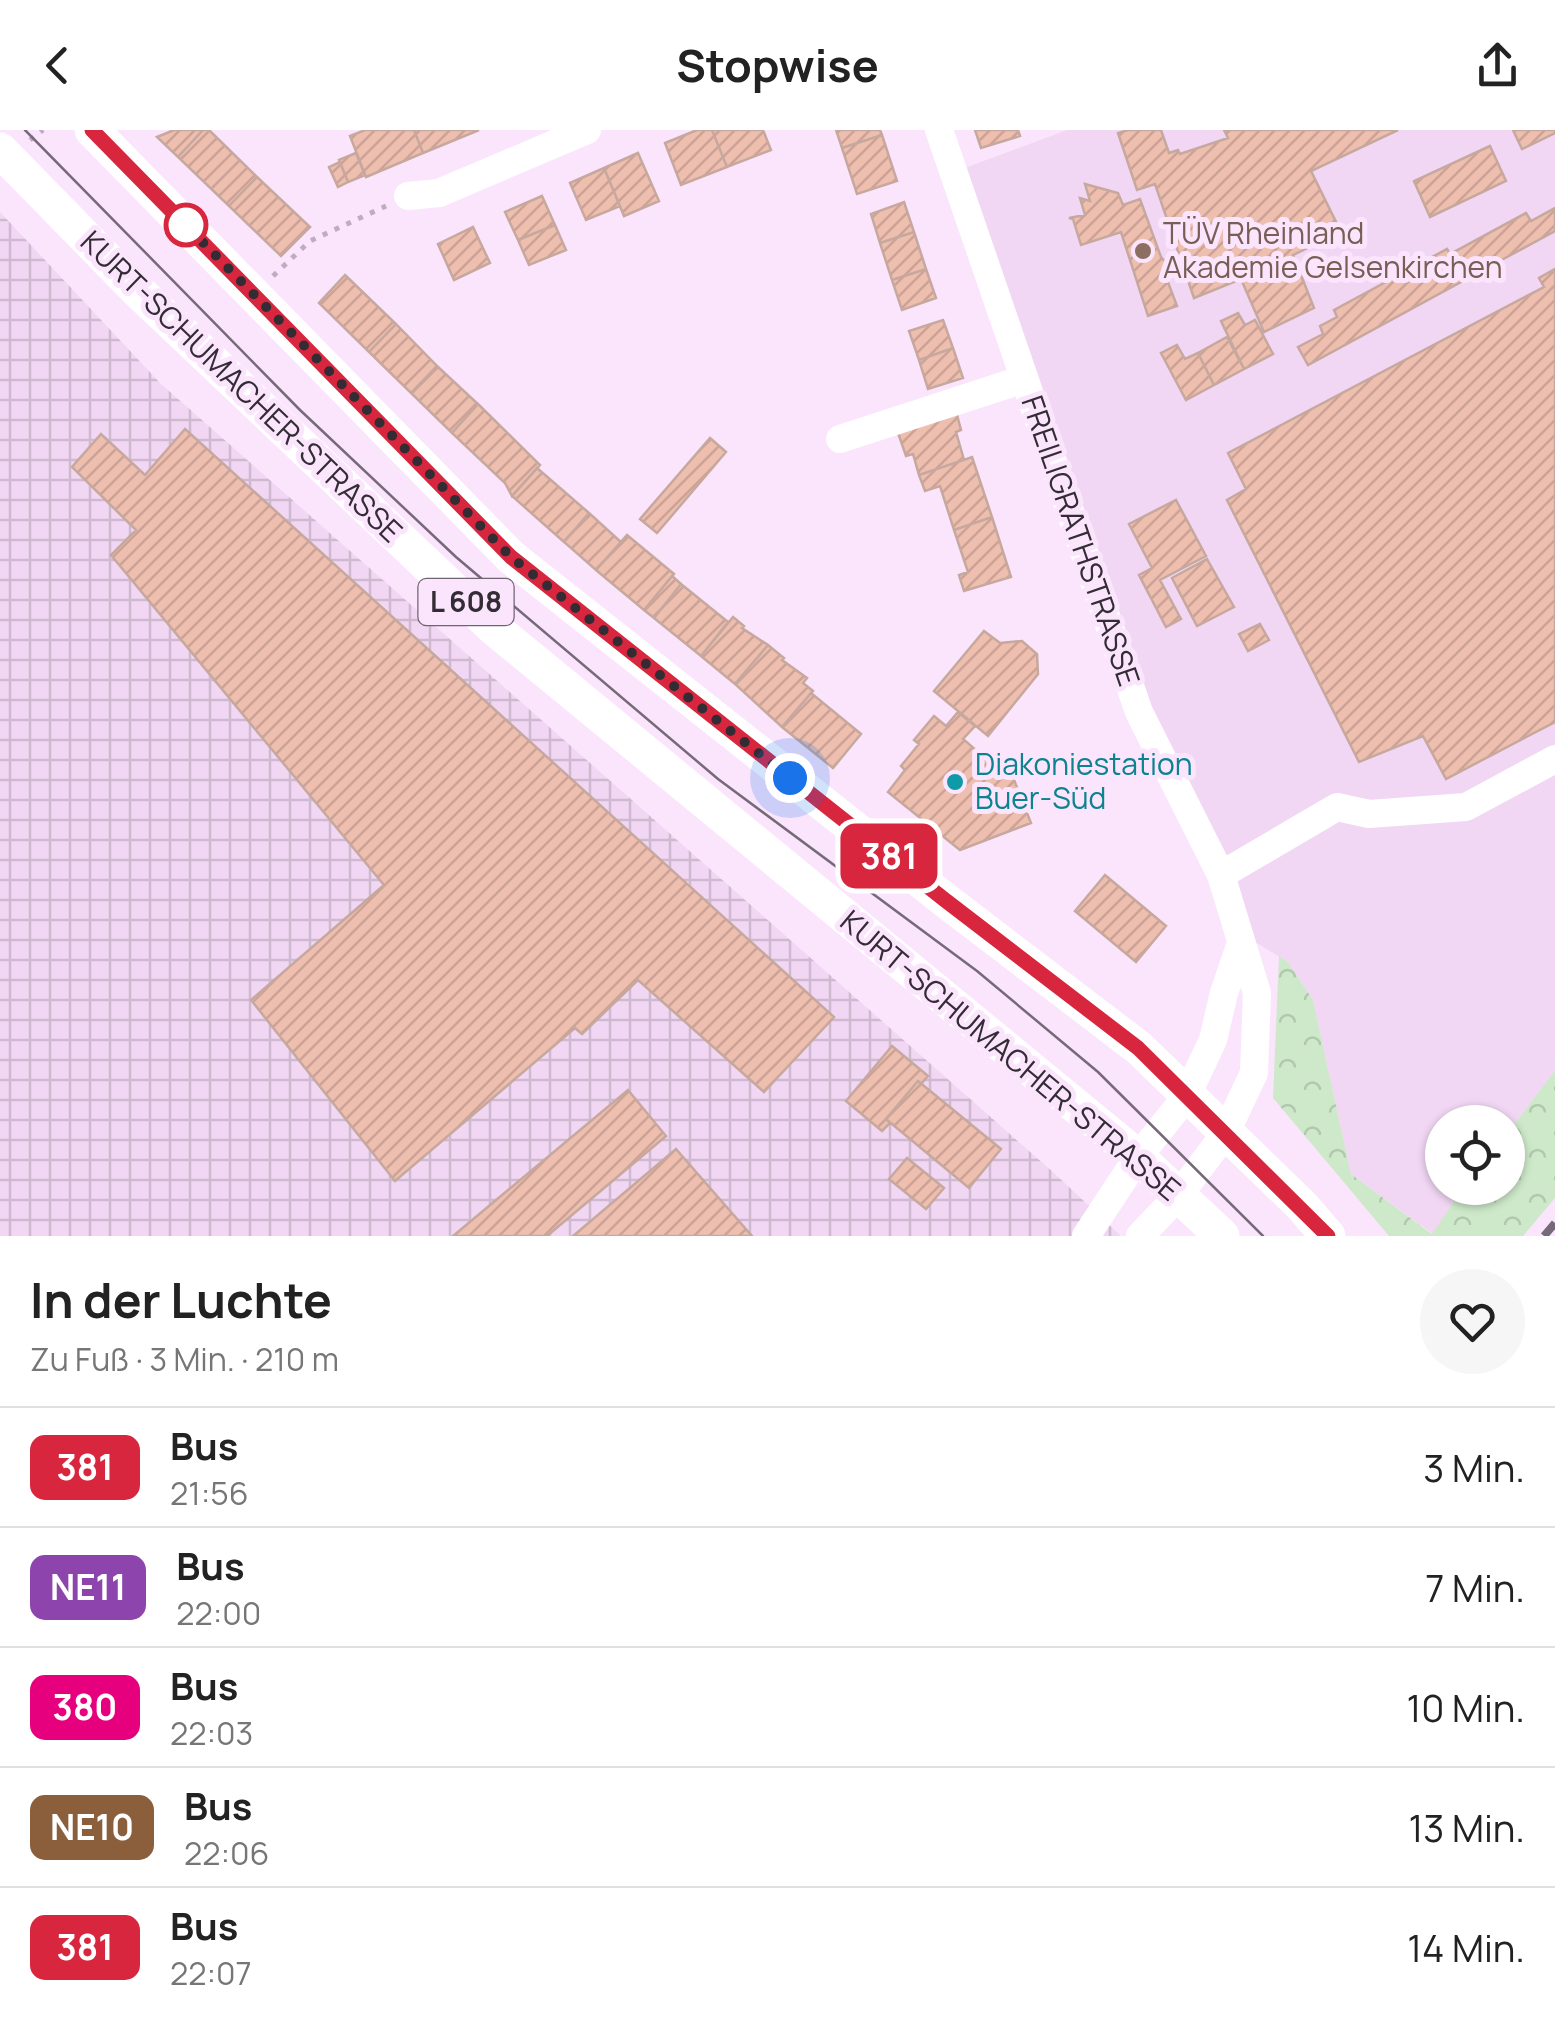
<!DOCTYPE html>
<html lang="de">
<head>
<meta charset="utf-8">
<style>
	:root { --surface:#fff; --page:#f6f6f6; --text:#222; --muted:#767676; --line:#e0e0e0 }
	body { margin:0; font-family:Manrope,sans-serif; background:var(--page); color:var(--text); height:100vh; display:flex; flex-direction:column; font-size:38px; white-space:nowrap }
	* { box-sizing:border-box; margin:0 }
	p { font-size:32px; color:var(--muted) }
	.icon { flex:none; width:55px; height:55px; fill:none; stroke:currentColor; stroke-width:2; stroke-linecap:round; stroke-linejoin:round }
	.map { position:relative; height:1106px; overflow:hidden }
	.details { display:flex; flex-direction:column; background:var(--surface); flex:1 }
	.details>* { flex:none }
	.badge { padding:0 20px; border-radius:15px; font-size:35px; line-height:65px }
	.buttons { position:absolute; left:1425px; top:975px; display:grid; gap:20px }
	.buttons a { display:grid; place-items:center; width:100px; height:100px; border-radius:50%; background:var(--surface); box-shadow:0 2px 8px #0004; font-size:50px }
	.you { position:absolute; width:50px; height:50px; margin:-25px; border:8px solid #fff; border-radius:50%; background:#1a73e8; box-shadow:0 0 0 15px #1a73e833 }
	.map>.badge { position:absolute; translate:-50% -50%; box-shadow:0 0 0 5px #fff }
	.round { display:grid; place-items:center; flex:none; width:105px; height:105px; border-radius:52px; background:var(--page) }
	.overview { display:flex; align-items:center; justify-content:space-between; height:170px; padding:0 30px }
	h1 { font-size:48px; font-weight:700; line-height:75px }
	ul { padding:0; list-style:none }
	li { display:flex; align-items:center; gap:30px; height:120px; padding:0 30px; border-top:2px solid var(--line) }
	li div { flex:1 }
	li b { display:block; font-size:38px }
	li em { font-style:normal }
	li .badge { min-width:110px; font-weight:700; text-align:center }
	header { display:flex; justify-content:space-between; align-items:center; height:130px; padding:0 30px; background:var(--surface); font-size:45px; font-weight:700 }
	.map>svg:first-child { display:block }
</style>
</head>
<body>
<header><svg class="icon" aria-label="back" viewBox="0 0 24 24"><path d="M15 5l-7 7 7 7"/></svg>Stopwise<svg class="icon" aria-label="share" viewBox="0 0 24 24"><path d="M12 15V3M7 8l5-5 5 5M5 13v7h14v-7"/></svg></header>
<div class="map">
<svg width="1555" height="1106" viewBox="0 0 1555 1106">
	<defs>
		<pattern id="industrial-grid" width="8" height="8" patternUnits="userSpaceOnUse" patternTransform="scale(2.5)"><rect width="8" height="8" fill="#f1d7f3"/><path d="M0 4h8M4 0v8" fill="none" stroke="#cfb9d1"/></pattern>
		<pattern id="forest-crowns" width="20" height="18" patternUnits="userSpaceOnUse" patternTransform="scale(2.5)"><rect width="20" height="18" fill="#cee9ca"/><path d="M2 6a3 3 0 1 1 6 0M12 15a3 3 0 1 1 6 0" fill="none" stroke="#b2c8ae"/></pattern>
		<pattern id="building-hatch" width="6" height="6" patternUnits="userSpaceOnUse" patternTransform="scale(2.5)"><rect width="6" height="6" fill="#eebeaf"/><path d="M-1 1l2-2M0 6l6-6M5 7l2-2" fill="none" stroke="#cda397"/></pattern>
	</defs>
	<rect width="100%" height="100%" fill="#fbe5fd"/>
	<path fill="#f1d7f3" d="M1067,0H1555V940L1508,1003V992H1442V1058H1463L1433,1104L1351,1044L1313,870L1288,832L1245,806L1144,571L959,40Z"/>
	<path fill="url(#industrial-grid)" d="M0,82L160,253L1054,1043L1121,1106H0Z"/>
	<path fill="url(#forest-crowns)" d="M1279,826L1288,832L1313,870L1351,1044L1432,1104L1463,1058H1508V1003L1555,940V1068L1523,1106H1389L1273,968Z"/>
	<path fill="url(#building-hatch)" stroke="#c7a89e" stroke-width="2.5" d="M174,0H203L178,27L157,7Z
		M203,0H209L257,47L229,76L178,27Z
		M365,0H414L423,23L366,47L350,6Z
		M414,0H479L423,23Z
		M697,0H712L727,37L681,55L665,13Z
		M712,0H763L771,20L727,37Z
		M836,0H880L882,5L842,18Z
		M975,0H1018L1020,6L981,18Z
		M1128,0H1161L1169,23L1178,20L1180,24L1228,8L1224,0H1398L1311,41L1341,102L1293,125L1314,178L1264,202L1241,149L1194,168L1155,54L1137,60L1118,3Z
		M1513,0H1555V3L1522,19Z
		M882,5L897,51L857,64L842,18Z
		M1490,16L1506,51L1430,87L1414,51Z
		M356,23L365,45L348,52L339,30Z
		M638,23L659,71L624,86L604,38Z
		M340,32L348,52L338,57L329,37Z
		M604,38L620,76L586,90L570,53Z
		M257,47L310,97L281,126L229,76Z
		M1085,54L1118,63L1123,75L1140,69L1161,127L1169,136L1166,147L1177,176L1148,186L1121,102L1081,115L1073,89L1069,88L1085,85L1080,68L1090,71Z
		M542,66L555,95L518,110L505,82Z
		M904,72L914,102L880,113L871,84Z
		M1555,78V101L1308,235L1298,217L1323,204L1320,196L1337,187L1334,180L1447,119L1450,124L1526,83L1531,91Z
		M555,95L566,120L529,135L518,110Z
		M473,97L490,133L454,150L438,114Z
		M914,102L926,139L892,150L880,113Z
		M926,139L936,168L902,180L892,150Z
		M1555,139V592L1446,649L1423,606L1359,632L1227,370L1246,359L1228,323L1544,157L1539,148Z
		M345,145L396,194L369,222L319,173Z
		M1238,183L1245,195L1255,190L1273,224L1244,239L1221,191Z
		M943,190L953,218L919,230L909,201Z
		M396,194L437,236L411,263L369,222Z
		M1227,207L1244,239L1214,255L1198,223Z
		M1177,215L1185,229L1198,223L1214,255L1186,270L1161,223Z
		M953,218L963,248L928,259L919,230Z
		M437,236L478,274L452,303L411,263Z
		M478,274L540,335L512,366L505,353L452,303Z
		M956,281L961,300L956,302L964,330L919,345L913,324L906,326L897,300Z
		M185,299L834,887L764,962L638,850L582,904L575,898L395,1051L251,870L384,755L111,425L136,400L72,337L101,304L145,345Z
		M710,308L726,322L657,403L640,389Z
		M972,327L992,387L954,400L940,356L925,361L919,345Z
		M537,338L589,383L564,412L512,366Z
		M1176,370L1206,426L1160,450L1181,489L1166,497L1139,445L1152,438L1129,394Z
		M589,383L621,412L596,440L564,412Z
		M992,387L1011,447L964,461L959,445L968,442L954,400Z
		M627,405L674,444L644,480L596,440Z
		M1207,429L1234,477L1197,496L1172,448Z
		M672,446L681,454L654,488L644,480Z
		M681,454L728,492L701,526L654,488Z
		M733,487L744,496L742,498L768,515L735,554L701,526Z
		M1260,494L1269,510L1248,521L1239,504Z
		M984,501L1000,513L1022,511L1037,524L1038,544L988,606L934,561Z
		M768,515L784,528L782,530L807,548L803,553L813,561L782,597L735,554Z
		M811,563L861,604L833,638L782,597Z
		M958,582L975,596L963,609L992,634L995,642L1009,637L1031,693L960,720L888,662L905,640L901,636L919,614L914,610L934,586L946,596Z
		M1105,745L1166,796L1136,832L1075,781Z
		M892,916L928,946L921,954L918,951L886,989L890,993L882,1001L846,971Z
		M918,951L1001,1019L969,1058L886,989Z
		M628,960L666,1006L547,1106H453Z
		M676,1019L752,1106H573Z
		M907,1028L944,1058L926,1079L889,1049Z"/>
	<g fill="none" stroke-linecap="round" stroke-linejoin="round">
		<path stroke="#beacc0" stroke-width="5" stroke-dasharray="5 8" stroke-linecap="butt" d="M30,10L43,0
			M273,146L310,111L386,76"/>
		<path stroke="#fff" stroke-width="28" d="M939,0L1139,582L1221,745L1257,863L1254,943L1225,1004L1179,1065L1140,1106
			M408,66L439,63L587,0
			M840,309L1024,249
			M1221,745L1337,677L1369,684L1466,677L1555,629
			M1086,1106L1138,1027L1186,967L1213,910L1224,863L1241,813"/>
		<path stroke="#fff" stroke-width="35" d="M92,0L511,427L945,770L1139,918L1302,1076L1328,1106
			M0,20L137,160L495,499L1138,1027L1222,1106"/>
		<path stroke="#776a78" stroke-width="2.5" d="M25,0L300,280L456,427L718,649L977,841L1098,942L1263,1106"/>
		<path stroke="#776a78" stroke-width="8" stroke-dasharray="20 10" stroke-linecap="butt" d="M1544,1106L1555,1093"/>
	</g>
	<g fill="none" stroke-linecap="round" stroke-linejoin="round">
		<defs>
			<path id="line" d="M92,0L511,427L945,770L1138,918L1328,1106"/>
		</defs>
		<use href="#line" stroke="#fff" stroke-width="22"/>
		<use href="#line" stroke="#d7263d" stroke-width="15"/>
		<path stroke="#342c35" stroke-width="10" stroke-dasharray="0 18" d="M186,95L182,91L511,427L790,648"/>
	</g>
	<circle fill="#fff" stroke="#d7263d" stroke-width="5" cx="186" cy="95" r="20"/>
	<circle fill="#8d6e63" stroke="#fbe5fd" stroke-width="4" cx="1143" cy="121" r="10"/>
	<circle fill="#0f9aa8" stroke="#fbe5fd" stroke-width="4" cx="955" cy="652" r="10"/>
	<g text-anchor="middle" stroke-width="10" stroke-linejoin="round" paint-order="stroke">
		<rect fill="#fbe5fd" stroke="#706471" stroke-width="2.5" x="418.5" y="449" width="95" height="46" rx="8"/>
		<g font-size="28" font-weight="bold" fill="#342c35">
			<text x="466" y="482">L 608</text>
		</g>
		<g font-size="30" fill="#785e54" stroke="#fbe5fd" text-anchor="start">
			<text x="1163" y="114">TÜV Rheinland<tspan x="1163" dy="34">Akademie Gelsenkirchen</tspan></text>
		</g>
		<g font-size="30" fill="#342c35" stroke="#fbe5fd">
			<text transform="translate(241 257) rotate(44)" y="10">KURT-SCHUMACHER-STRASSE</text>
			<text transform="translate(1080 411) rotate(71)" y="10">FREILIGRATHSTRASSE</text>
			<text transform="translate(1010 926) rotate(40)" y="10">KURT-SCHUMACHER-STRASSE</text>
		</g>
		<g font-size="30" fill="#0d838f" stroke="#fbe5fd" text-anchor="start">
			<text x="975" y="645">Diakoniestation<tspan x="975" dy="34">Buer-Süd</tspan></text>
		</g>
	</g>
</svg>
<div class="buttons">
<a><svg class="icon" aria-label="locate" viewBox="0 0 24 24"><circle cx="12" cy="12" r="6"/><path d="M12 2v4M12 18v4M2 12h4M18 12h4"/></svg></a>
</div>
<div class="you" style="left:790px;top:648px"></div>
<b class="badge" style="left:889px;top:726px;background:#d7263d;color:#fff">381</b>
</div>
<section class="details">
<div class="overview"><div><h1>In der Luchte</h1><p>Zu Fuß · 3 Min. · 210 m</p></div><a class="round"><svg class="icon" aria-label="heart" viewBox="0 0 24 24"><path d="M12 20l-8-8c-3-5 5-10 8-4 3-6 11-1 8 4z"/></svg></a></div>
<ul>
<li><span class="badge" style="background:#d7263d;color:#fff">381</span><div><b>Bus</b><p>21:56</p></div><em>3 Min.</em></li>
<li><span class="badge" style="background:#8e44ad;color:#fff">NE11</span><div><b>Bus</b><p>22:00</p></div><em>7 Min.</em></li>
<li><span class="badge" style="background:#e6007e;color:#fff">380</span><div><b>Bus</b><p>22:03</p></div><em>10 Min.</em></li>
<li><span class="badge" style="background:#8b5e3c;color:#fff">NE10</span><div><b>Bus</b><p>22:06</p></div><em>13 Min.</em></li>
<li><span class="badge" style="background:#d7263d;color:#fff">381</span><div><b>Bus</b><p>22:07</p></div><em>14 Min.</em></li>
</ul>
</section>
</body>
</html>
